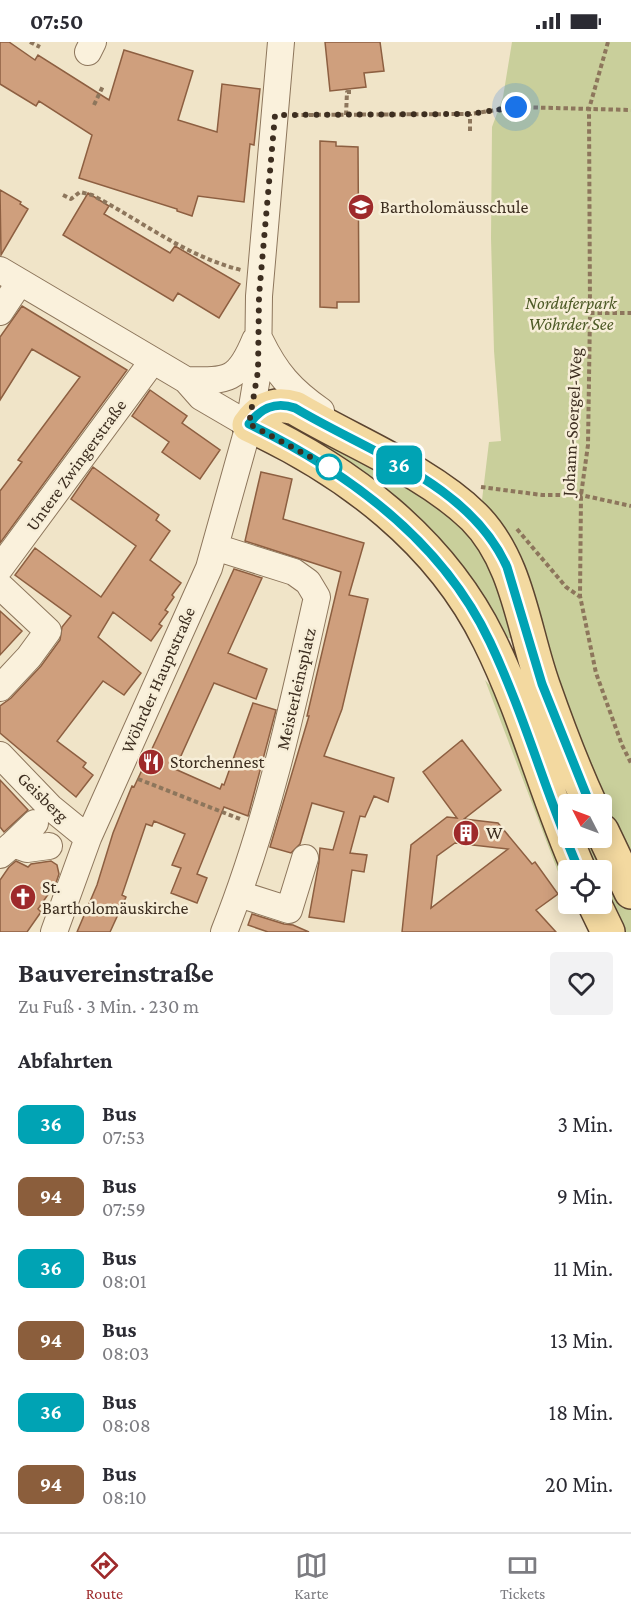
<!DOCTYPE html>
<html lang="de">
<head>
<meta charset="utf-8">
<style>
	:root { --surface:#fff; --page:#f2f2f3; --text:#2b2b33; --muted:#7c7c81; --line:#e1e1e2; --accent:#9e2a2b }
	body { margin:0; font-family:"Crimson Pro",serif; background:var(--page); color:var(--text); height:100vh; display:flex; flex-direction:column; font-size:22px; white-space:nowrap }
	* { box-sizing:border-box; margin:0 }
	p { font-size:20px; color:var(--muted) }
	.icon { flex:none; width:33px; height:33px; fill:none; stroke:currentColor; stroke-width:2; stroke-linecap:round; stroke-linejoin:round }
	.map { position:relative; height:890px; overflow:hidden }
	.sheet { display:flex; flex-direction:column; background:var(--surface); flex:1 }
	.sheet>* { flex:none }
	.badge { padding:0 12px; border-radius:9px; font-size:21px; line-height:39px }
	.needle { width:39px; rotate:312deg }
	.controls { position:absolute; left:558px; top:752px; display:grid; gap:12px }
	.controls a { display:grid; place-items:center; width:54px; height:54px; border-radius:6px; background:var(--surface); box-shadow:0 3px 15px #0003; font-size:30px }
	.you { position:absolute; width:30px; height:30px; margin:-15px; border:4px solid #fff; border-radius:50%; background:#1a73e8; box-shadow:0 0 0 9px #1a73e833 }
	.map>.badge { position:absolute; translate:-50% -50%; box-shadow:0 0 0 3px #fff }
	h2 { padding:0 18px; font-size:22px; line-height:54px }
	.round { display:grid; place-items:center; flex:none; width:63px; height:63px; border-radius:6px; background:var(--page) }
	.overview { display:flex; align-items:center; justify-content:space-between; height:102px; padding:0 18px }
	h1 { font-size:28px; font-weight:700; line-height:45px }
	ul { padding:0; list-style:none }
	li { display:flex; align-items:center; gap:18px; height:72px; padding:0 18px }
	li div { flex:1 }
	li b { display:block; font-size:22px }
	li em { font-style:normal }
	li .badge { min-width:66px; font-weight:700; text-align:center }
	.status { display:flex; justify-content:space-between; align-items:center; height:42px; padding:0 30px; background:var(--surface); direction:ltr }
	.status svg { height:16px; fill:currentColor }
	.menu { display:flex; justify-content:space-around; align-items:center; height:84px; border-top:2px solid var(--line); background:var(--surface); font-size:16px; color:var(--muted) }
	.menu a { display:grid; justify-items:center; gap:3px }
	.menu .selected { color:var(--accent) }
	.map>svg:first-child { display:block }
</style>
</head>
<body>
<div class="status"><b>07:50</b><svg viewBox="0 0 49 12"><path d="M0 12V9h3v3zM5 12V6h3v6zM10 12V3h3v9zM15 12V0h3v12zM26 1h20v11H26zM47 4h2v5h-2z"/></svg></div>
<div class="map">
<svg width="631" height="890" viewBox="0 0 631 890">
	<rect width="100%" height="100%" fill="#f0e4c8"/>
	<path fill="#c9cf9b" d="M512,0H631V815L614,779L561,648L509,500L482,458L489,400L501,399L494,309L491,196L492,85L503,55Z
		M285,370L434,457L491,512L513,597L500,594L281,388Z
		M485,638L493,647L568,844V856Z
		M573,795H592L631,867V890H617L602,857V828H588Z"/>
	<path fill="#cf9f7d" stroke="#8d5f41" stroke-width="1.5" fill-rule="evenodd" d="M0,0H9L35,18L38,13L109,58L124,8L193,29L178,78L217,90L222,42L260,47L254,103L250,102L244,160L198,154L192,174L177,169V167L79,136L92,93L39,59L36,64L0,42Z
		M325,0H380L384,29L364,31L366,45L330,49Z
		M320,99L336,100V104L358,105L359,260H337V266L320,265Z
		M0,148L21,160L20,162L28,167L1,213Z
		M88,151L109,164L104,172L170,211L175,204L240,242L219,276L178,251L173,259L63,193Z
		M22,264L127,328L0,501V449L22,420L18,418L80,335L32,307L0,358V295Z
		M150,348L187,374L182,381L220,408L200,437L162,410L169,400L132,374Z
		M93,425L159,473L156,478L170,489L150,518L181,541L172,553L174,555L165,568L168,570L159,582L162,584L151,599L113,570L98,595L141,631L124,653L103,639L57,699L86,721L83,725L93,733L76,755L0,691V664L11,656L41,624L60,598L62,585L71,574L15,533L35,506L101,555L136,504L71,457Z
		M261,430L292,437L283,477L364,501L349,553L368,557L342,667L324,714L394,736L388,760L374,754L365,775L360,774L350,811L367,813L364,830L352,828L344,880L309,875L319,820L320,806L333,808L344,770L312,761L300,802L291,811L270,805L309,674H307L341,530L245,499Z
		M234,527L262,536L228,611L267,627L256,657L214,641L175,727L220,747L222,742L224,743L253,661L276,668L248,774L224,765L197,832L207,836L197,861L171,851L181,826L172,823L185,792L154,779L152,784L146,782L122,853L126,855L110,890H77L97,843L113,791L132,744L134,745L158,694Z
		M0,569L22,589L0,613Z
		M462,698L501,748L464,777L498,781L532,822L535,820L558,852L536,868L556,890H402L411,803L447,775L457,776L423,730ZM455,801L508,807L431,866L437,814Z
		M0,738L28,768L4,790L0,785Z
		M16,819L28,825L31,822L51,819L57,823L59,832L56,841L38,867L41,870L27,890H0V838L9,825Z
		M252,872L284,882L293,883L309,890H268L248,883Z"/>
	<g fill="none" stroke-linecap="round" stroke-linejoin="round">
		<defs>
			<path id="minor" d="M88,10L93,0
				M0,228L186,338L201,355L249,383
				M0,270L20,240
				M260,298C276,331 291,348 321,369
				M186,338C229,339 238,339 255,298
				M215,505L294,530L308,540L317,555C292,668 267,782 224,890
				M0,526L152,320
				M0,544L48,589L29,615L0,646
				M0,713L50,765L88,796
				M13,802L35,781
				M0,813L13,802L27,807L49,804
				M239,852L289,868L305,816
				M54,890L88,796L209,526L249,383L258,329L259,254L281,0"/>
			<path id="major" d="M602,789L631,850
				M579,828C546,753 526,672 489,598C440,498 348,429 249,383C261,366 275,360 295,366C352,400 427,429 474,475C518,519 523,587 543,643C557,683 572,723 590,762
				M594,861L608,890"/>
		</defs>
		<use href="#minor" stroke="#8d765c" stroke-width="28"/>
		<use href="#major" stroke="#5b4430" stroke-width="36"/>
		<path stroke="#8d765c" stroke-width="4" stroke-dasharray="4.5 3" stroke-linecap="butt" d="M30,0L40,5
			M608,0L589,67L590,271L588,403L581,453L580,554L596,631L622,703L631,721
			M94,63L103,44
			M294,73L470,72L516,65L631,68
			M346,73L347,50H351V47
			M470,89V72
			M63,153L71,157L80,150L92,153C142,179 185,214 241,228
			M590,271H631
			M481,445L542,453H581L631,464
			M517,487L566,545L579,554
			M138,737L240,777
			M562,847L568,862"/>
		<use href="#minor" stroke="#faf1dc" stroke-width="26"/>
		<use href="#major" stroke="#f3d9a0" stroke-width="33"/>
	</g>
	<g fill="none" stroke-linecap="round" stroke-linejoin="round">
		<defs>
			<path id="line" d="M579,828C546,753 525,674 490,600C442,498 348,430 249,382C261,366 275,359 295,366C368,410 470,442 507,525L542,642L590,762"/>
		</defs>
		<use href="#line" stroke="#fff" stroke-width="14"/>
		<use href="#line" stroke="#00a3b4" stroke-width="9"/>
		<path stroke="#3d2e20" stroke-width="6" stroke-dasharray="0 10.8" d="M329,425L249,382L258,329L259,254L275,73L470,72L516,65"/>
	</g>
	<defs>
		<symbol id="school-disc" viewBox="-11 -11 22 22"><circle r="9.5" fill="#9e2a2b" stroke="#f7eed8"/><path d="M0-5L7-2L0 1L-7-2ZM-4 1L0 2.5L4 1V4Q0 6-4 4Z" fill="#fff"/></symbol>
		<symbol id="restaurant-disc" viewBox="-11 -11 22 22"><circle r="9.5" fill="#9e2a2b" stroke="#f7eed8"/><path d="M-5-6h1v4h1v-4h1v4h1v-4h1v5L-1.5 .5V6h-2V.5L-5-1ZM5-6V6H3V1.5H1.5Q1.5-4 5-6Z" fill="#fff"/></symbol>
		<symbol id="building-disc" viewBox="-11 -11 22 22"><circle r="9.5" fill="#9e2a2b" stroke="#f7eed8"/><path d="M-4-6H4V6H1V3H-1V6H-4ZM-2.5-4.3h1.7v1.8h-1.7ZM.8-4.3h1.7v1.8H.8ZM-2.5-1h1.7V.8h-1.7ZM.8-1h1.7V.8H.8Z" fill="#fff"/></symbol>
		<symbol id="church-disc" viewBox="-11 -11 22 22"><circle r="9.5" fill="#9e2a2b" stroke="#f7eed8"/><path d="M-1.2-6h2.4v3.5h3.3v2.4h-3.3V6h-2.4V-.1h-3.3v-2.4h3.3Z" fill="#fff"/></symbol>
	</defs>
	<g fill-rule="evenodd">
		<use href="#school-disc" x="346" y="150" width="30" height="30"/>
		<use href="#restaurant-disc" x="136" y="705" width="30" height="30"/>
		<use href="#building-disc" x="451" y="776" width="30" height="30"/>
		<use href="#church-disc" x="8" y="840" width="30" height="30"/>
	</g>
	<circle fill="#fff" stroke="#00a3b4" stroke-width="3" cx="329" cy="425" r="12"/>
	<g text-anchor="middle" stroke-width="5" stroke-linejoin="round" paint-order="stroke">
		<g font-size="18" fill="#3d2e20" stroke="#f7eed8" text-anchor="start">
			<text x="380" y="171">Bartholomäusschule</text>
			<text x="170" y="726">Storchennest</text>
			<text x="486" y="797">W</text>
			<text x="42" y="851">St.<tspan x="42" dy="21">Bartholomäuskirche</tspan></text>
		</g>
		<g font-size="18" font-style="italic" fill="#4d5a26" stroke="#f7eed8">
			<text x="571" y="267">Norduferpark<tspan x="571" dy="21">Wöhrder See</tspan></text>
		</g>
		<g font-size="18" fill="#3d2e20" stroke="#f7eed8">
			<text transform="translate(572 380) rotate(-87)" y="6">Johann-Soergel-Weg</text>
			<text transform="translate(76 423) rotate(-54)" y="6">Untere Zwingerstraße</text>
			<text transform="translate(158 638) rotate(-66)" y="6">Wöhrder Hauptstraße</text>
			<text transform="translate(296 647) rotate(-77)" y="6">Meisterleinsplatz</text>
			<text transform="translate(43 755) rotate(44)" y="6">Geisberg</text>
		</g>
	</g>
</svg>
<div class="controls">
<a><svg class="needle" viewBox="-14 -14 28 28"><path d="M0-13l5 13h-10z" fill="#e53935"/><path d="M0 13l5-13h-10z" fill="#7c7c81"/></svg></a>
<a><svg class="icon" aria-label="locate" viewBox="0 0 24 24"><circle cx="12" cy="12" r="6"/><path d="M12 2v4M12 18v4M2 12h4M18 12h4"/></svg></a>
</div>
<div class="you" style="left:516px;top:65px"></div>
<b class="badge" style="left:399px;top:423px;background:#00a3b4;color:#fff">36</b>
</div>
<section class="sheet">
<div class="overview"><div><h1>Bauvereinstraße</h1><p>Zu Fuß · 3 Min. · 230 m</p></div><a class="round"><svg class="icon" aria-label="heart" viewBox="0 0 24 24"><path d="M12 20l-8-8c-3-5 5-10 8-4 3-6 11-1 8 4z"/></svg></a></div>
<h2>Abfahrten</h2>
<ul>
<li><span class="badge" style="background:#00a3b4;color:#fff">36</span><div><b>Bus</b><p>07:53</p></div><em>3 Min.</em></li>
<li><span class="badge" style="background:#8b5e3c;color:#fff">94</span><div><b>Bus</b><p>07:59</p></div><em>9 Min.</em></li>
<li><span class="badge" style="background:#00a3b4;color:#fff">36</span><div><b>Bus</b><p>08:01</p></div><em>11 Min.</em></li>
<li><span class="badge" style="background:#8b5e3c;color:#fff">94</span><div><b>Bus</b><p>08:03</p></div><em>13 Min.</em></li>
<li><span class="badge" style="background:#00a3b4;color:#fff">36</span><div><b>Bus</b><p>08:08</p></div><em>18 Min.</em></li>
<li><span class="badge" style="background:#8b5e3c;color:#fff">94</span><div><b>Bus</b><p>08:10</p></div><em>20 Min.</em></li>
</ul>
</section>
<nav class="menu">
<a class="selected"><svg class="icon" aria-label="directions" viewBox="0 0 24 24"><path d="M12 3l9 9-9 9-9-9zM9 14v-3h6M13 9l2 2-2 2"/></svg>Route</a>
<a><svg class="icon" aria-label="map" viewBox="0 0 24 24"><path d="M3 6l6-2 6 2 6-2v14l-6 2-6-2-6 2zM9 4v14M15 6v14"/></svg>Karte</a>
<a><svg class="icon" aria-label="tickets" viewBox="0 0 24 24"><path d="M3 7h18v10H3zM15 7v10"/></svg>Tickets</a>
</nav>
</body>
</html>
